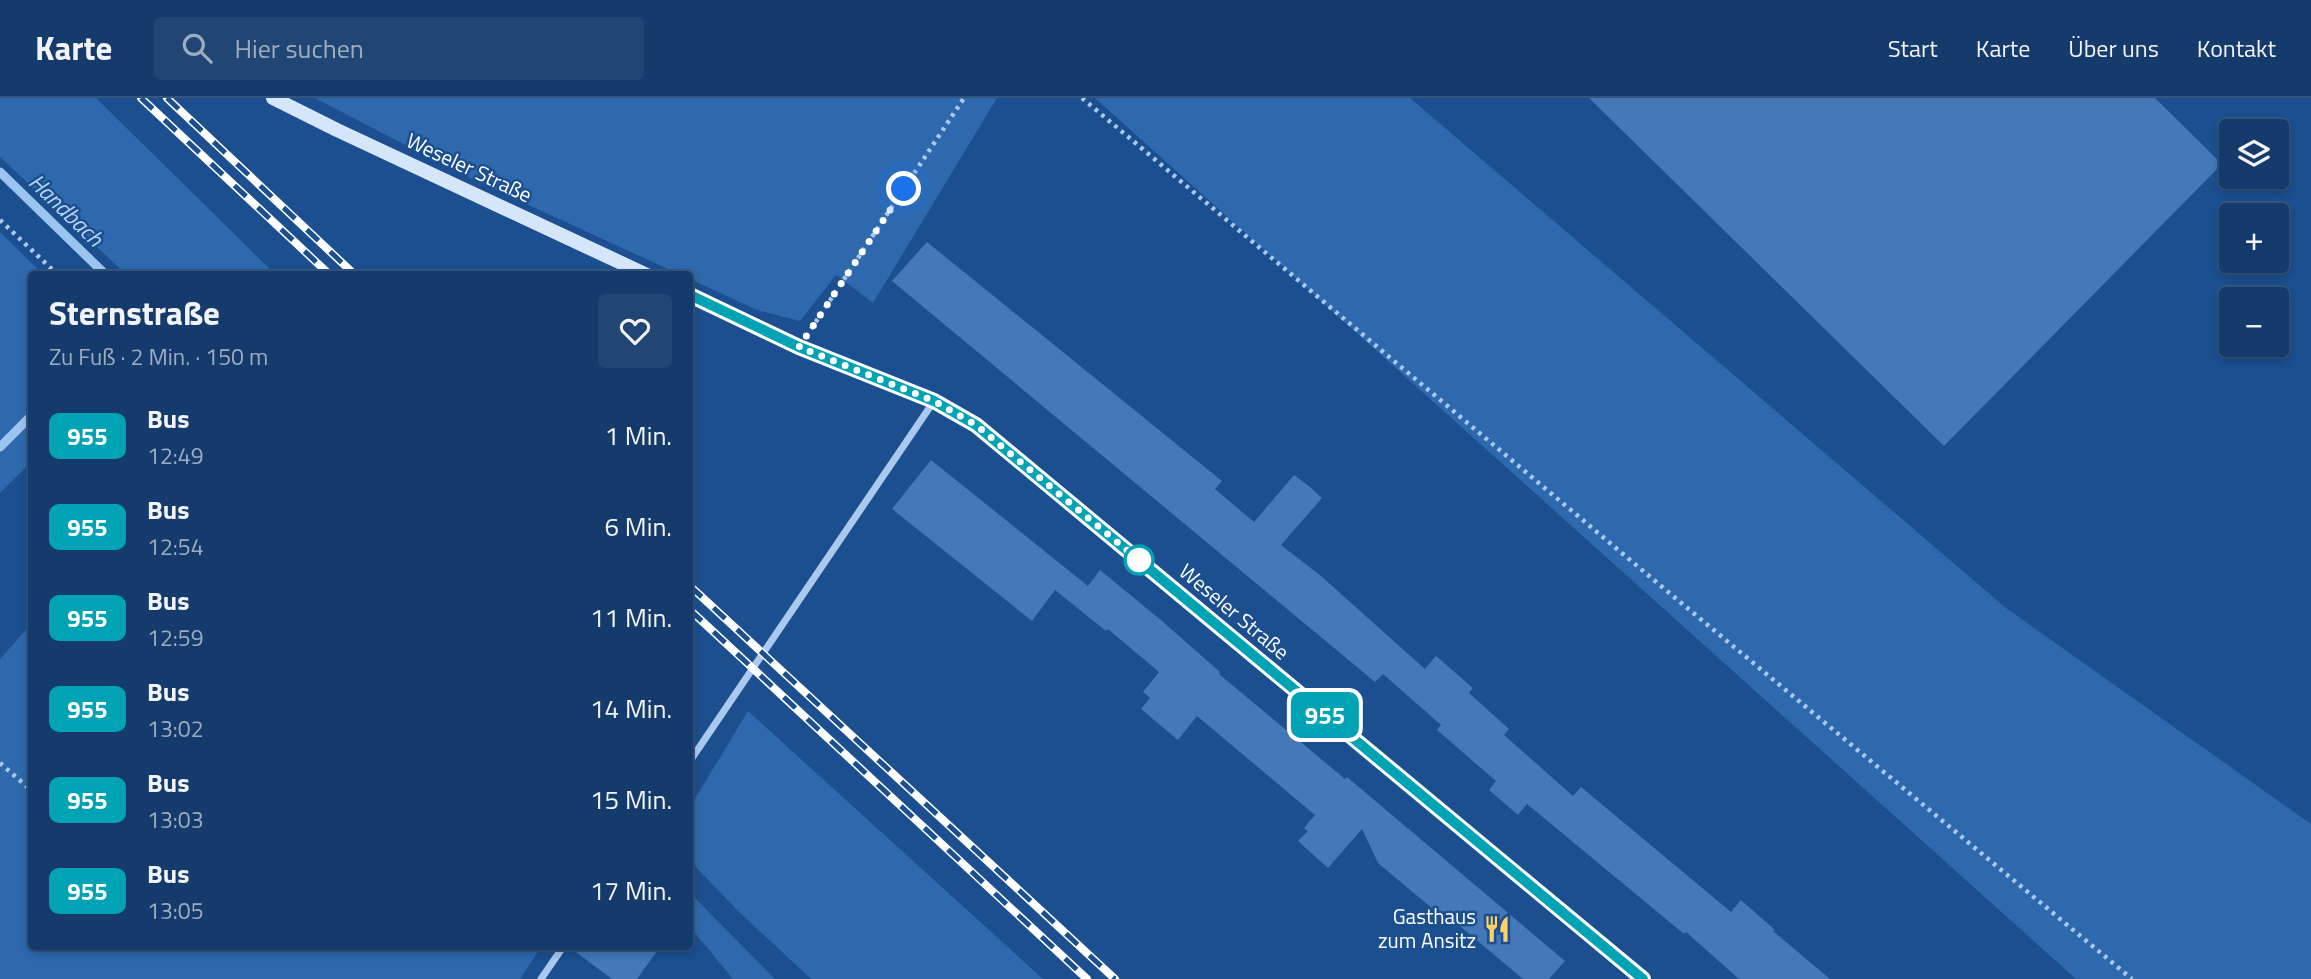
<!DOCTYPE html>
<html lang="de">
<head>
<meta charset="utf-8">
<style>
	:root { --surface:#143b6b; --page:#214673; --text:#f1f3f6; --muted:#9dadc1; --line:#33557e }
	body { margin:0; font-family:"Titillium Web",sans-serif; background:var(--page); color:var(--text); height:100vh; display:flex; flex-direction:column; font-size:26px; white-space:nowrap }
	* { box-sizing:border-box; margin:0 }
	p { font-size:23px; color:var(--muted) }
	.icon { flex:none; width:38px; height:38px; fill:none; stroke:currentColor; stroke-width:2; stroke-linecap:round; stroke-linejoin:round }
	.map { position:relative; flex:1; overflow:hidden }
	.panel { position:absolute; left:28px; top:173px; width:665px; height:679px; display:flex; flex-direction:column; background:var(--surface); border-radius:7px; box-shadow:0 4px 10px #0003,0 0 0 2px var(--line) }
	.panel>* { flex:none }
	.badge { padding:0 14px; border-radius:10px; font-size:24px; line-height:46px }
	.buttons { position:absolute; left:2219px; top:21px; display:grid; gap:14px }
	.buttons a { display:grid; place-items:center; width:70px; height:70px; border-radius:7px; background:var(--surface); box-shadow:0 4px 10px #0003,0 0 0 2px var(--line); font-size:35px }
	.you { position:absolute; width:35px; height:35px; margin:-18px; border:5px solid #fff; border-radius:50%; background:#1a73e8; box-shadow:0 0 0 10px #1a73e833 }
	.map>.badge { position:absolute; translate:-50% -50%; box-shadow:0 0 0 4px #fff }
	.round { display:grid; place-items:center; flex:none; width:74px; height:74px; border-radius:7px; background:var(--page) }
	.overview { display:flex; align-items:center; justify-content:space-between; height:119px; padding:0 21px }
	h1 { font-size:33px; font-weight:700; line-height:52px }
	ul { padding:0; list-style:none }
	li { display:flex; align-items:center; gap:21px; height:91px; padding:0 21px }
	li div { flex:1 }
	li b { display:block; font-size:26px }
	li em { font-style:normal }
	li .badge { min-width:77px; font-weight:700; text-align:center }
	header { display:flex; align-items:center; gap:42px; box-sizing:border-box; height:98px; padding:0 35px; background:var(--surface); border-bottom:2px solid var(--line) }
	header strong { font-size:33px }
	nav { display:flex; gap:38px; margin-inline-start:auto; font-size:24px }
	.search { width:490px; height:63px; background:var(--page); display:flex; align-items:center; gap:18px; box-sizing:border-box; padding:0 24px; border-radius:7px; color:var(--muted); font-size:26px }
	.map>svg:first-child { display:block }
</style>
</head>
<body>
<header>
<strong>Karte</strong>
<div class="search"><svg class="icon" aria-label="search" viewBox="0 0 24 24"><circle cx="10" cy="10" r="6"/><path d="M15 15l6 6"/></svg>Hier suchen</div>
<nav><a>Start</a><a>Karte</a><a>Über uns</a><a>Kontakt</a></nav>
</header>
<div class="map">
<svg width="2311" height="881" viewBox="0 0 2311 881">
	<rect width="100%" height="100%" fill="#1b4f8f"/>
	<path fill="#2e69ad" d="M0,0H96L276,177H127L0,59Z
		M315,0H997L873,205L836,177L800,223L757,212L690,181V177H681L459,75Z
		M1095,0H1410L2006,510L2311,726V881H2076Z
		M0,134L44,177H32L31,364L0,395Z
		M31,526L32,849H541L520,881H0V561Z
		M748,613L1043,881H811L738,813L690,763V709Z
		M690,795L775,881H733L690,829Z"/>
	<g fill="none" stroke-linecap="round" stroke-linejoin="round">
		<path stroke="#9cc4f0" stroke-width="9" d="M0,74L106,177
			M0,349L32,317"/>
	</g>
	<path fill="#4478b7" d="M1589,0H2155L2222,66L1944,348Z
		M927,144L1222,383L1215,391L1254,424L1294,377L1310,389L1322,400L1281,447L1321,478L1425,571L1436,558L1473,590L1469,595L1509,631L1504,637L1573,698L1581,689L1731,814L1741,802L1775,832L1773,833L1830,881H1739L1686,834L1684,836L1527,706L1518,717L1489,692L1496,683L1437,632L1441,627L1383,576L1375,584L892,183Z
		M931,362L1088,488L1100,472L1162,523L1220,574L1219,576L1345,681L1347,679L1565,863L1549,881H1523L1449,819L1446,822L1378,765L1362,731L1328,770L1298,743L1308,733L1304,730L1315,717L1197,618L1178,642L1141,611L1150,600L1143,594L1159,574L1108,531L1106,533L1055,492L1032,523L892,411Z
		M569,849H660L637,881H612Z"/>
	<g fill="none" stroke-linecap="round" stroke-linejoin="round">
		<path stroke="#a9c9ee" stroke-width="4.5" stroke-dasharray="3.5 5" stroke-linecap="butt" d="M1082,0L1661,488L2132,881
			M0,122L58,177
			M811,231L964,0
			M0,665L32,693"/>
		<path stroke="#a9c9ee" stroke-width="7" d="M690,663L934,303
			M541,881L563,849"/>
		<path stroke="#d6e6fa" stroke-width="14" d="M273,0L337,32L647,177
			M690,197L799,249L934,303L976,327L1643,881"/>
		<defs>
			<path id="rail" d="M141,0L330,177
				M167,0L355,177
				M690,488L1115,881
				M690,512L1087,881"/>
		</defs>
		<use href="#rail" stroke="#fff" stroke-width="8"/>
		<use href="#rail" stroke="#1b4f8f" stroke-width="5" stroke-dasharray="16" stroke-linecap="butt"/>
	</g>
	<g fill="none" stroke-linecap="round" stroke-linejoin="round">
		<defs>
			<path id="line" d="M690,197L799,249L934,303L976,327L1643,881"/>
		</defs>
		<use href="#line" stroke="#fff" stroke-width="16"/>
		<use href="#line" stroke="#00a3b4" stroke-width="10"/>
		<path stroke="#fff" stroke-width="7" stroke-dasharray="0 12.6" d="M904,91L799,249L934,303L976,327L1146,468L1139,462"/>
	</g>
	<defs>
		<symbol id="restaurant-bare" viewBox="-9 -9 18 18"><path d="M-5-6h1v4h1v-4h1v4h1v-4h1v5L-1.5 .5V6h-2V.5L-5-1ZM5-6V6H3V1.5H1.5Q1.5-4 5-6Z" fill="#ffd166" stroke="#1b4f8f" stroke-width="2.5" paint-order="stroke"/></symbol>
	</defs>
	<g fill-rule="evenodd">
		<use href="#restaurant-bare" x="1478" y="812" width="38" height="38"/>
	</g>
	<circle fill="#fff" stroke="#00a3b4" stroke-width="3.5" cx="1139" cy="462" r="14"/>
	<g text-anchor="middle" stroke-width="5" stroke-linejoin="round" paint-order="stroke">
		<g font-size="21" fill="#fff" stroke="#1b4f8f">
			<text transform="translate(469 70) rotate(25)" y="7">Weseler Straße</text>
			<text transform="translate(1234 514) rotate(40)" y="7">Weseler Straße</text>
		</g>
		<g font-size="21" fill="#fff" stroke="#1b4f8f" text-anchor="end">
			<text x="1476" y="826">Gasthaus<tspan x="1476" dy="24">zum Ansitz</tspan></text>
		</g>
		<g font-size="23" font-style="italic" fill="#b5d3f5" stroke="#1b4f8f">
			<text transform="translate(66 112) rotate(44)" y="8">Handbach</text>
		</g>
	</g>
</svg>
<div class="buttons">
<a><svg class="icon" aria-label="layers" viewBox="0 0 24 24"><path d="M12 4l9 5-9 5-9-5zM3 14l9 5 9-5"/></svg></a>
<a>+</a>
<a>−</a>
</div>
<div class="you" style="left:904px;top:91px"></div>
<b class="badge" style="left:1325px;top:617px;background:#00a3b4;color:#fff">955</b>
<section class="panel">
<div class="overview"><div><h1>Sternstraße</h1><p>Zu Fuß · 2 Min. · 150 m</p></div><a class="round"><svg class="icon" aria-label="heart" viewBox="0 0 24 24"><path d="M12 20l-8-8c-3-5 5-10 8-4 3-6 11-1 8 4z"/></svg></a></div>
<ul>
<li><span class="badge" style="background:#00a3b4;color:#fff">955</span><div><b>Bus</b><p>12:49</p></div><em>1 Min.</em></li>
<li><span class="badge" style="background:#00a3b4;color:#fff">955</span><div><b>Bus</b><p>12:54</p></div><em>6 Min.</em></li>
<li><span class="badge" style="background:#00a3b4;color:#fff">955</span><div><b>Bus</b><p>12:59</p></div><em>11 Min.</em></li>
<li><span class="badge" style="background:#00a3b4;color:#fff">955</span><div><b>Bus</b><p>13:02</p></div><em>14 Min.</em></li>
<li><span class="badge" style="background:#00a3b4;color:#fff">955</span><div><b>Bus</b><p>13:03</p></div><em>15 Min.</em></li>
<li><span class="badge" style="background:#00a3b4;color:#fff">955</span><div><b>Bus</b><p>13:05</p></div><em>17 Min.</em></li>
</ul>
</section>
</div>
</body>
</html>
